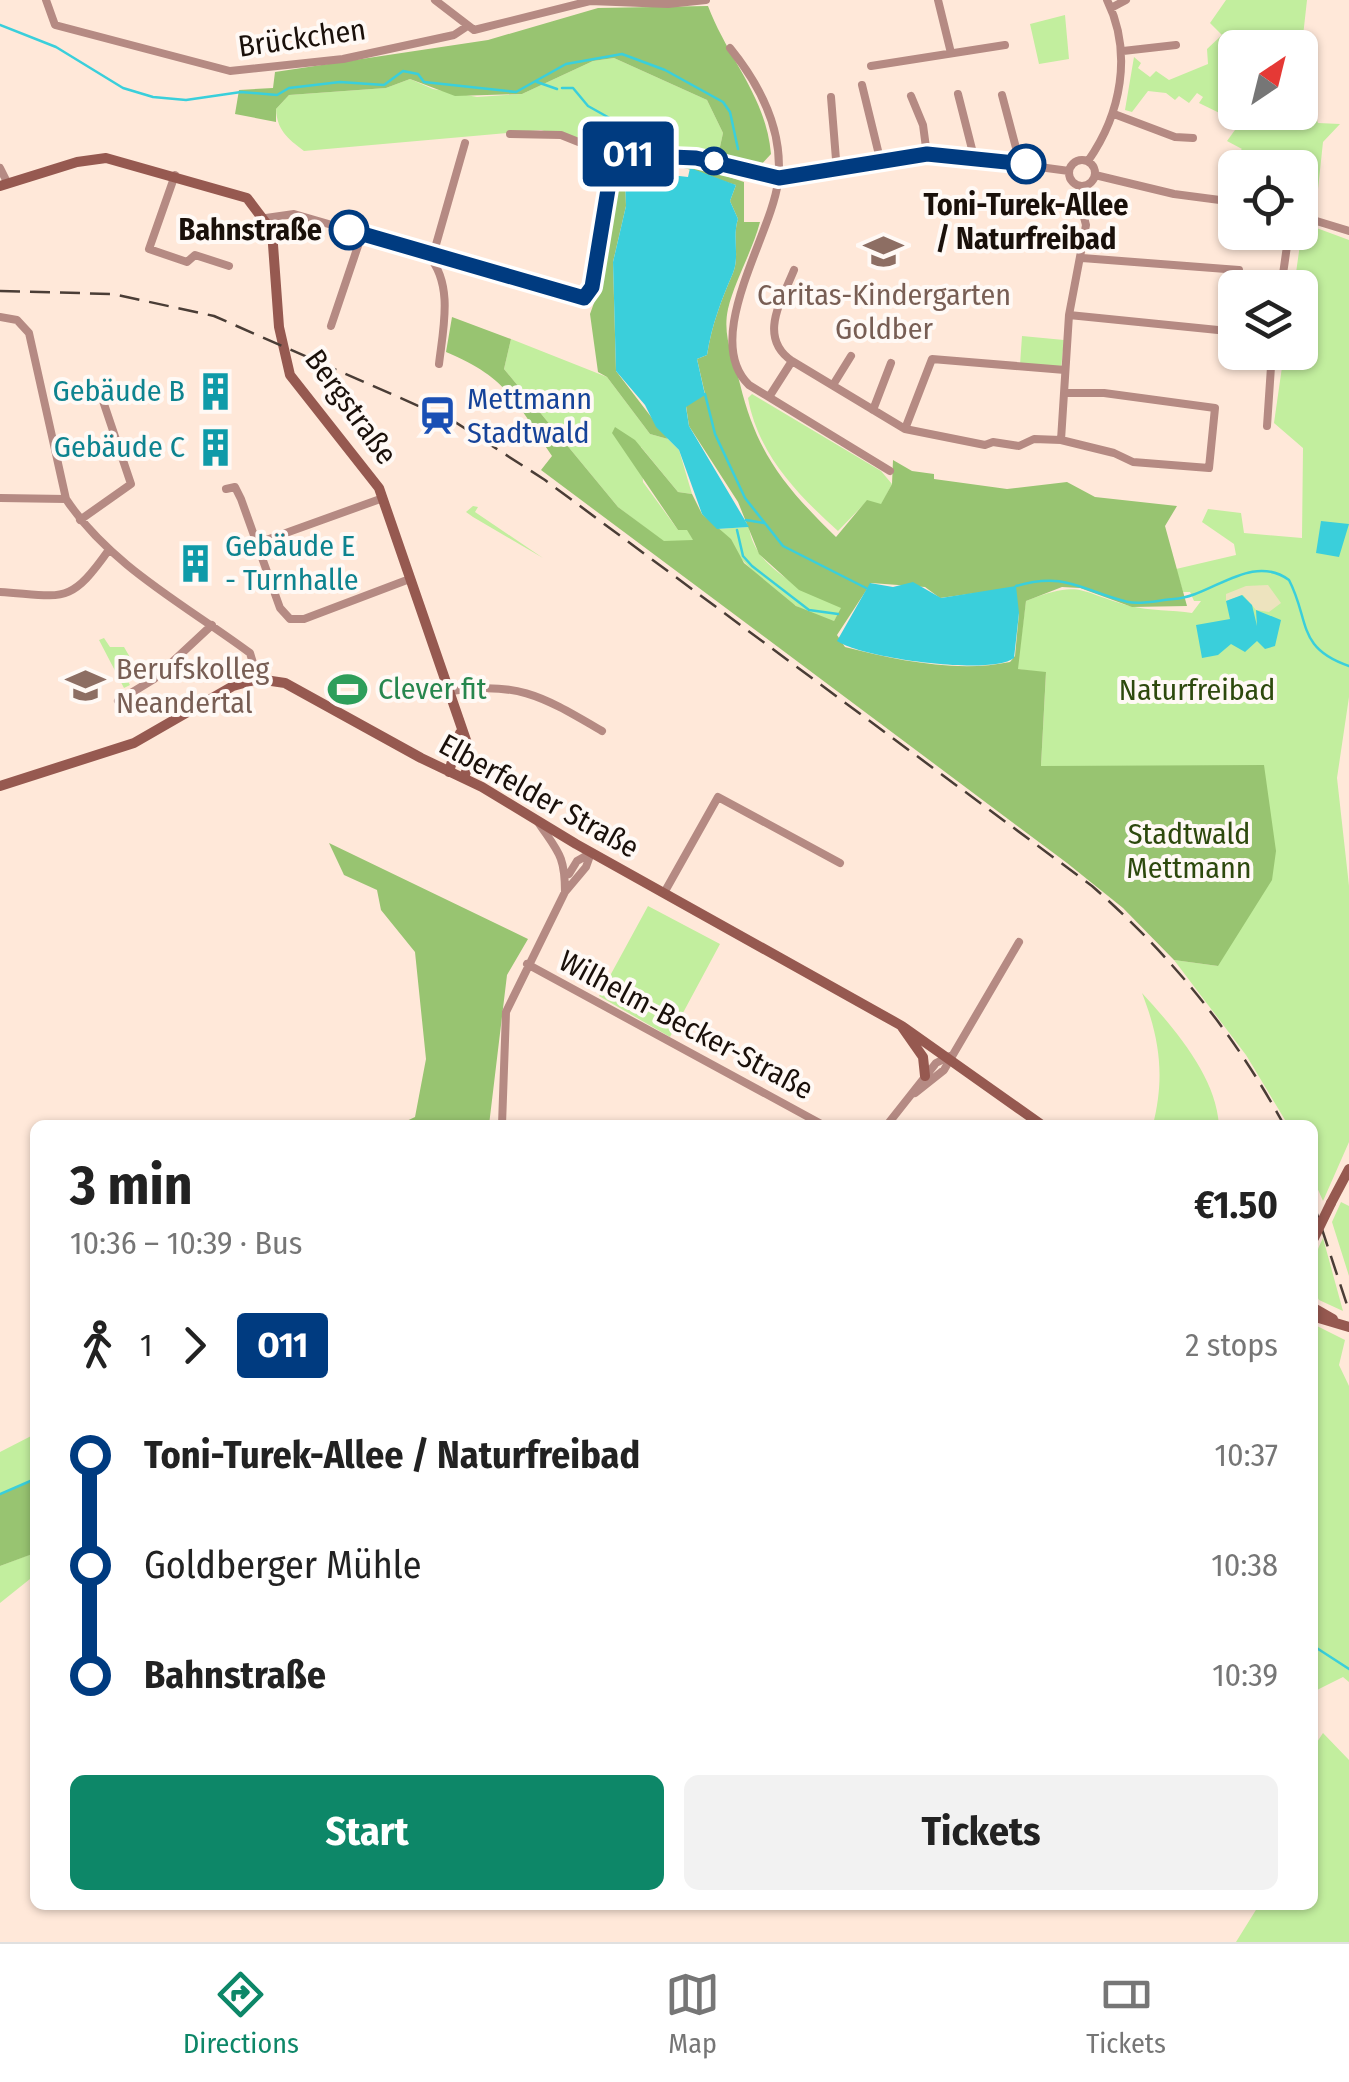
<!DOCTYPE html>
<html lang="en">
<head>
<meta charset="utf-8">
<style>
	:root { --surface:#fff; --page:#f2f2f2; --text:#222; --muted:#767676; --line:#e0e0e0; --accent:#0d8768 }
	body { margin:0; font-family:"Fira Sans Condensed",sans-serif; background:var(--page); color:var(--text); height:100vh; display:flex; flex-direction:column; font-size:38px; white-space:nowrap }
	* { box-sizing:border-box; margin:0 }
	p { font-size:32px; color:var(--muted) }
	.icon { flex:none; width:55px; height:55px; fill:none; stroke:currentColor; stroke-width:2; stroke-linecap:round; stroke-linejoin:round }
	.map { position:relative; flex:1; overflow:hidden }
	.sheet { position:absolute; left:30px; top:1120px; width:1288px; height:790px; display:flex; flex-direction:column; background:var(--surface); border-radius:15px; box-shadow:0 2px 8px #0004 }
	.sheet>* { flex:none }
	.badge { padding:0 20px; border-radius:8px; font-size:35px; line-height:65px }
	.needle { width:65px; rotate:35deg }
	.tools { position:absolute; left:1218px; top:30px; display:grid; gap:20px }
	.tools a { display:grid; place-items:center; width:100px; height:100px; border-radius:15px; background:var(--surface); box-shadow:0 2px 8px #0004; font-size:50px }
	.map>.badge { position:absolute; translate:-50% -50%; box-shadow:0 0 0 5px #fff }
	.legs { display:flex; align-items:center; gap:15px; height:110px; padding:0 40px; font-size:32px }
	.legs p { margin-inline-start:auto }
	.headline { display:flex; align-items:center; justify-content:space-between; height:170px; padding:0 40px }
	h1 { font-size:55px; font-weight:700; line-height:75px }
	.action { display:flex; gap:20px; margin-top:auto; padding:20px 40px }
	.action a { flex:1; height:115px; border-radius:15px; background:var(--accent); color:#fff; font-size:40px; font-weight:700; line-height:115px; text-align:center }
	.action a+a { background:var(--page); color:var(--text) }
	ul { padding:0 40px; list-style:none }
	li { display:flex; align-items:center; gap:35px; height:110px; font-size:38px }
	li i { display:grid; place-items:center; width:15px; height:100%; margin:0 12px; background:currentColor }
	li i::after { content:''; width:25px; height:25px; margin:-12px; border:8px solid; border-radius:50%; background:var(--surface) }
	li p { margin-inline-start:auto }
	li:first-child i { background:linear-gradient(#0000 50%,currentColor 0) }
	li:last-child i { background:linear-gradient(currentColor 50%,#0000 0) }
	.dock { display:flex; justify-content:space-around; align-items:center; height:140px; border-top:2px solid var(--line); background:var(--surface); font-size:28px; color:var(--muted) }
	.dock a { display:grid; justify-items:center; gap:5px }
	.dock .selected { color:var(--accent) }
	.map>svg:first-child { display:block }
</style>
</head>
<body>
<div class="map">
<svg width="1349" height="1942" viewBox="0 0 1349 1942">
	<rect width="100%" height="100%" fill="#ffe8d9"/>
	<path fill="#c2ee9e" d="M1226,0H1307L1300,63V48H1235V112L1294,113L1295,117L1311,104L1318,123L1340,124L1323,142L1316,208L1308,202L1311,186L1300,184V168L1274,167L1252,152L1240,167L1227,161L1242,149L1227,141L1240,123L1199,103L1203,97L1197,93L1189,103L1179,96L1175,100L1166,93L1148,91L1132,112L1125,110L1134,57L1141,63L1138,68L1150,77L1156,71L1169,80L1208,64L1207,49L1222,35L1210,23Z
		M1065,15L1069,59L1039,64L1030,24Z
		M614,58L707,100L723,133L718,156L642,145L640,130L627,127L629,146L608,151L541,130L304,151C287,138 277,130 276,109L289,95L386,88L410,79L433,89L477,97L522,94L593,61Z
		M1303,223L1349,240V697L1337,778L1349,886V1142L1323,1201L1313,1178L1312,1125H1288L1246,1055L1174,960L1218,966L1041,766L1046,673L1017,669L1026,601C1082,579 1078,592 1130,606C1149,611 1173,610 1192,613L1201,601H1194L1190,592H1183L1176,569L1236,555L1234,544L1202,522L1208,509L1241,513L1244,533L1302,538L1303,448L1274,423L1284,353L1300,352V288L1294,287Z
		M1022,336L1064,340L1061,369L1020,365Z
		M511,339L607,377L650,434L668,439L679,450L692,494L678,492L641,447L643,482L678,530L687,529L694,541L664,542L618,507L504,369Z
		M752,394L881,471L892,484L881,505L867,501L838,531C798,495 758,454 748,398Z
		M473,506L478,507L475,512L543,558L473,517L466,512Z
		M749,527C754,570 808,591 842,608L834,621C801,615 770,589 747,565C735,554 732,540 717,529Z
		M104,638L110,647H124L131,659L123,672L130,685L124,688L99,640Z
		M648,906L720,944L670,1037L599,996Z
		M1142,993C1174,1028 1216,1076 1219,1125H1153C1165,1077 1160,1039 1142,993Z
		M1341,1202L1349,1206V1276L1332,1222Z
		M1323,1238L1343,1311L1319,1300C1307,1280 1313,1258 1323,1238Z
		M1313,1324L1345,1340L1339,1365L1349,1386V1682L1343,1677L1313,1692Z
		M35,1434V1480L0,1494V1452Z
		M34,1553L35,1575L0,1603V1566Z
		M1323,1733L1349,1760V1942H1236L1259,1905H1312V1763L1318,1762L1313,1748Z"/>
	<path fill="#98c471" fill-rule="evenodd" d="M708,6C728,59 766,96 771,154L759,167L718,156L723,133L707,100L614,58L593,61L522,94L455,96L410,79L386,88L289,95L276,109V122L235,114L239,90L273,88L275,72L488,40L598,8Z
		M644,159L687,163L744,182V222H760C752,252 735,280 728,309C722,337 734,358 740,384C757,454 785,487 836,537L867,500L881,504L892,484L893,460L912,471L934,474V479L1007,489L1067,482L1095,497L1177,506L1165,526L1187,606L1132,607L1080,588L1062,587L1026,601L1018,669L1046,672L1041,766L1264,765L1276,851L1272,880L1218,966L1174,960L1123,908L1067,863L541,470L552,456C516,402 508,378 446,352L452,317L511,339L504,369L618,507L664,541L693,540L687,530H678L612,433L615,427L635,440L678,492L692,494L702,514L731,539L744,563L796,606L834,621L841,608L799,590L759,554L738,502L689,426L686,406L705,394L697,359L707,355C712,324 721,301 733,273C740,256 732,237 738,219L730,201L736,185C702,175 655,149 625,177L626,206L613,262L616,371L668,439L650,434L607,377L598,372L590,314L599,289L617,170L626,160ZM871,583L925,587L940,598L991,591L1019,613L1015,656L1010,662C958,673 895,660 845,647L837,635Z
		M329,843L528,939L507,975L489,1125H398L415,1117L426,1059L415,952L381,910L377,890L344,875Z
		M35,1480V1553L0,1566V1494Z"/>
	<path fill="#ede3be" d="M1268,585L1281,603L1269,612L1256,610L1243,595L1226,601V594L1246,586Z"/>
	<path fill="#3acfdb" d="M653,167V173L688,177L690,168L736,185L730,201L738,219C732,237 740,256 733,273C721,301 712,324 707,355L697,359L705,395L686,407L689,426L749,527L717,529L702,514L679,450L656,427L645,405L616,371L613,262L626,206L625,177Z
		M1321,521L1349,524L1339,557L1316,553Z
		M913,582L941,598L1016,586L1019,613L1014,658C991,676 862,658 837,641L870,583L893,587Z
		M1242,595L1252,605L1257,626L1256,610L1281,620L1275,646L1265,649L1257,641L1245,652L1231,644L1218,655L1202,658L1196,625L1230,619L1226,601Z"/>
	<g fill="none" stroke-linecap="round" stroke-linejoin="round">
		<path stroke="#3acfdb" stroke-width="2.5" d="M0,25L56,47L123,88L153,97L186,100L241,92L277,95L289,88L340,82L384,85L403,71L418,74L424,82L516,92L566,64L622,54L665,70L723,102L730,112L738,149
			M537,82L557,89
			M562,88H573L588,106L622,125
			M705,394L715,434L745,498L783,546L866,588
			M746,520L764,523
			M737,530L743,556L752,566L809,610L838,614
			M1016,586C1066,571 1082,591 1128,602C1141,605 1160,600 1174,599C1211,597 1251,552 1289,580C1310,620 1296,648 1349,666
			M0,1494L35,1479
			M1312,1645L1349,1669"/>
		<path stroke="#b58a83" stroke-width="8" d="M46,0L55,25L230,71L343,59L454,35L466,27
			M435,0L474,30L590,1L668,4L706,0
			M938,0L951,53
			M1111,8L1126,0
			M730,48C760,85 784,132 778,182C771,236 701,339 749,385L890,471
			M1123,51L1176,45
			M871,66L1005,45
			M862,85L881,163
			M958,94L974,157
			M1002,95L1020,163
			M911,96L923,125L927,155
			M831,97L837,172
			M1114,114L1175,137L1193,138
			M510,134L561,135L616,157L643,153L696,158L779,179L943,154L1069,171
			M1069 173a13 13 0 1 1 26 0a13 13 0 1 1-26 0Z
			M1088,161C1121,114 1133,53 1107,0
			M0,168L8,184
			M175,175L149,249L187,262L195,255L229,266
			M1095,175L1174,194L1235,202
			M1300,216L1349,231
			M266,218L294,214L584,298L592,287L611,168L616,157
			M428,255C454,284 443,329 439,364
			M433,255L465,143
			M1082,258L1239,270L1237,288
			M1281,288L1289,232
			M1069,315L1228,331L1235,302
			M0,317L17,320L29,333L66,499C110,566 187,606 250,653L258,679
			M331,326L362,234
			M792,361C757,337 782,300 794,270
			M833,385L851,356
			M769,397L792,361L905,429L985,445L993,442L1019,446L1034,439L1061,440L1114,453L1133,462L1209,468L1215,408L1104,393H1067
			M873,410L891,363
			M1267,426L1272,352
			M905,429L932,359L1065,370
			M1061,440L1069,315L1086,225L1081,206L1084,187
			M226,489L235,487L241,499L280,608L290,619H304L407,580
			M0,498L66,499
			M80,520L131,484L102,398
			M258,543L383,498
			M0,592C63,596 69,606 108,551
			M446,692C517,680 542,696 602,731
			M118,701L154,679L212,625
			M569,874L577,861L591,853
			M565,892L586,867L591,853
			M664,893L718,797L840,863
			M527,964L823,1125
			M915,1093L944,1070L1019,942
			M502,1125L506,1012L565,892C565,855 558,852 538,822
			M887,1125L936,1063L950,1056"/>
		<path stroke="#965950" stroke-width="10" d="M0,186L77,162L106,158L247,198L272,231L279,327L290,375L379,488L468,746L470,759L464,778
			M449,772L460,733
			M0,786L134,743L233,686L258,679L285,683L421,758L482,787L576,844L902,1026L1042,1125
			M902,1027L923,1057L925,1076
			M1331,1203L1349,1169
			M1312,1307L1333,1319
			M1312,1316L1349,1327"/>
		<path stroke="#4a3d36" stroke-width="2.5" stroke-dasharray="20 10" stroke-linecap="butt" d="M0,291L113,294L214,316L455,422L545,480L1092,886C1171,955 1234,1033 1284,1125
			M1312,1199L1349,1311"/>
		<path stroke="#965950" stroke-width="10" d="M1314,1238L1331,1203"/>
	</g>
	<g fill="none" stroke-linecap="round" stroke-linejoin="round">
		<defs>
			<path id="line-1" d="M349,230L584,298L592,287L612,165L622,155L696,158L779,178L927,154L1026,164"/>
		</defs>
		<use href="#line-1" stroke="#fff" stroke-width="22"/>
		<use href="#line-1" stroke="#003b80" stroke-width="15"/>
	</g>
	<defs>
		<symbol id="school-bare" viewBox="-9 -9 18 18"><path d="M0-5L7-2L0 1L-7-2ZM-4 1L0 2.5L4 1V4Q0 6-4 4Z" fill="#8d6e63" stroke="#fff9f5" stroke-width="2.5" paint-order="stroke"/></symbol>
		<symbol id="building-bare" viewBox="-9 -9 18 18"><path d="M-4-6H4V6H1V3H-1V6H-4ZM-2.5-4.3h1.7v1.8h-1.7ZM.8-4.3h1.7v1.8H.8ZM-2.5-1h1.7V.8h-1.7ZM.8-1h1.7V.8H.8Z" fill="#0f9aa8" stroke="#fff9f5" stroke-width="2.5" paint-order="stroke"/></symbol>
		<symbol id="station-bare" viewBox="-9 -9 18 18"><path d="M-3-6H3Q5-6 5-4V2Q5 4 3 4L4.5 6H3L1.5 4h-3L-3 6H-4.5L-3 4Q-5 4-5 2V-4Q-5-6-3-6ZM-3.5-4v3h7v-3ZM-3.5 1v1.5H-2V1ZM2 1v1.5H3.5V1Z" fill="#1a4fb4" stroke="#fff9f5" stroke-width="2.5" paint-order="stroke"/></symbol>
		<symbol id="stadium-bare" viewBox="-9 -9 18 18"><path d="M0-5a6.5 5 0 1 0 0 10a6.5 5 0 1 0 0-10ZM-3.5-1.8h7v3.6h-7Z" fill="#2e9e5b" stroke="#fff9f5" stroke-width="2.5" paint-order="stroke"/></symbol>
	</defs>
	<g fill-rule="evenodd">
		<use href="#school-bare" x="856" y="224" width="55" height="55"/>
		<use href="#building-bare" x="188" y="364" width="55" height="55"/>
		<use href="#station-bare" x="410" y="388" width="55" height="55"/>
		<use href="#building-bare" x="188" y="420" width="55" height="55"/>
		<use href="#building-bare" x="168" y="536" width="55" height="55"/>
		<use href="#school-bare" x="58" y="658" width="55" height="55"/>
		<use href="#stadium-bare" x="320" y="662" width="55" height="55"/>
	</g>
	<g fill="#fff" stroke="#003b80" stroke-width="5">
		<circle cx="714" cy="161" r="12"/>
		<circle cx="1026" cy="164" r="18"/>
		<circle cx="349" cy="230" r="18"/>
	</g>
	<g text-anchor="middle" stroke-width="8" stroke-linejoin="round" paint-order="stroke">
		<g font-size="30" fill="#1a100a" stroke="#fff9f5">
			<text transform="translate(302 38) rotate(-8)" y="10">Brückchen</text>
			<text transform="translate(351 407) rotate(54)" y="10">Bergstraße</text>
			<text transform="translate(539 796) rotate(29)" y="10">Elberfelder Straße</text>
			<text transform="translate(686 1025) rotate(28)" y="10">Wilhelm-Becker-Straße</text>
		</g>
		<g font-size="30" font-weight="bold" fill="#1a100a" stroke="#fff9f5">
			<text x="1026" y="215">Toni-Turek-Allee<tspan x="1026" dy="34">/ Naturfreibad</tspan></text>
			<text x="322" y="240" text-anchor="end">Bahnstraße</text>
		</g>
		<g font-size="30" fill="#785e54" stroke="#fff9f5">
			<text x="884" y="305">Caritas-Kindergarten<tspan x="884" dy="34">Goldber</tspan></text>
			<text x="116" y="679" text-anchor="start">Berufskolleg<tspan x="116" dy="34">Neandertal</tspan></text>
		</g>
		<g font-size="30" fill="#0d838f" stroke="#fff9f5" text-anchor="end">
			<text x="185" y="401">Gebäude B</text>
			<text x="185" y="457">Gebäude C</text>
			<text x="225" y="556" text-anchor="start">Gebäude E<tspan x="225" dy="34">- Turnhalle</tspan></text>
		</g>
		<g font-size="30" fill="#164399" stroke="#fff9f5" text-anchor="start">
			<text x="467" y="409">Mettmann<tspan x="467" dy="34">Stadtwald</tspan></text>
		</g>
		<g font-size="30" fill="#27864d" stroke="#fff9f5" text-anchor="start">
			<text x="378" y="699">Clever fit</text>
		</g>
		<g font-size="30" fill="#2d490d" stroke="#fff9f5">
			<text x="1197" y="700">Naturfreibad</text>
			<text x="1189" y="844">Stadtwald<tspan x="1189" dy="34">Mettmann</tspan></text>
		</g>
	</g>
</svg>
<div class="tools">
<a><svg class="needle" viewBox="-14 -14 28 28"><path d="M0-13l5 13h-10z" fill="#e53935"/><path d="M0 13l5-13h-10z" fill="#767676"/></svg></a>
<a><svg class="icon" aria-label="locate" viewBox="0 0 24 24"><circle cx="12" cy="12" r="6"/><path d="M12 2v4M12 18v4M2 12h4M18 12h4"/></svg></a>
<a><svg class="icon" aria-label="layers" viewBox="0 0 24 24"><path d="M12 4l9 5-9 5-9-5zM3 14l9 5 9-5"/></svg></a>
</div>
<b class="badge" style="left:628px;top:154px;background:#003b80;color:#fff">O11</b>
<section class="sheet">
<div class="headline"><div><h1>3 min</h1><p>10:36 – 10:39 · Bus</p></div><b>€1.50</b></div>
<div class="legs"><svg class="icon" aria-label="walk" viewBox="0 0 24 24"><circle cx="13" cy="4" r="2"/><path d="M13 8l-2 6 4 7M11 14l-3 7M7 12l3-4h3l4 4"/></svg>1<svg class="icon" aria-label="forward" viewBox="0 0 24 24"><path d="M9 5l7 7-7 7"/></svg><b class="badge" style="background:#003b80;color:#fff">O11</b><p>2 stops</p></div>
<ul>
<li><i style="color:#003b80"></i><b>Toni-Turek-Allee / Naturfreibad</b><p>10:37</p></li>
<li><i style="color:#003b80"></i><span>Goldberger Mühle</span><p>10:38</p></li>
<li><i style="color:#003b80"></i><b>Bahnstraße</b><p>10:39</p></li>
</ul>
<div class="action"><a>Start</a><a>Tickets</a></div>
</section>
</div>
<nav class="dock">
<a class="selected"><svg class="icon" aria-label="directions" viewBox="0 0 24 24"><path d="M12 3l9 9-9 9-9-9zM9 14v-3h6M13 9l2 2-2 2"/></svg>Directions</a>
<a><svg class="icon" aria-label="map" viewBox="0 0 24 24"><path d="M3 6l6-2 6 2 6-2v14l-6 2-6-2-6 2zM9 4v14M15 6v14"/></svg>Map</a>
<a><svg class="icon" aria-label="tickets" viewBox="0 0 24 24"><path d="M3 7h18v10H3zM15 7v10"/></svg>Tickets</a>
</nav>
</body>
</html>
